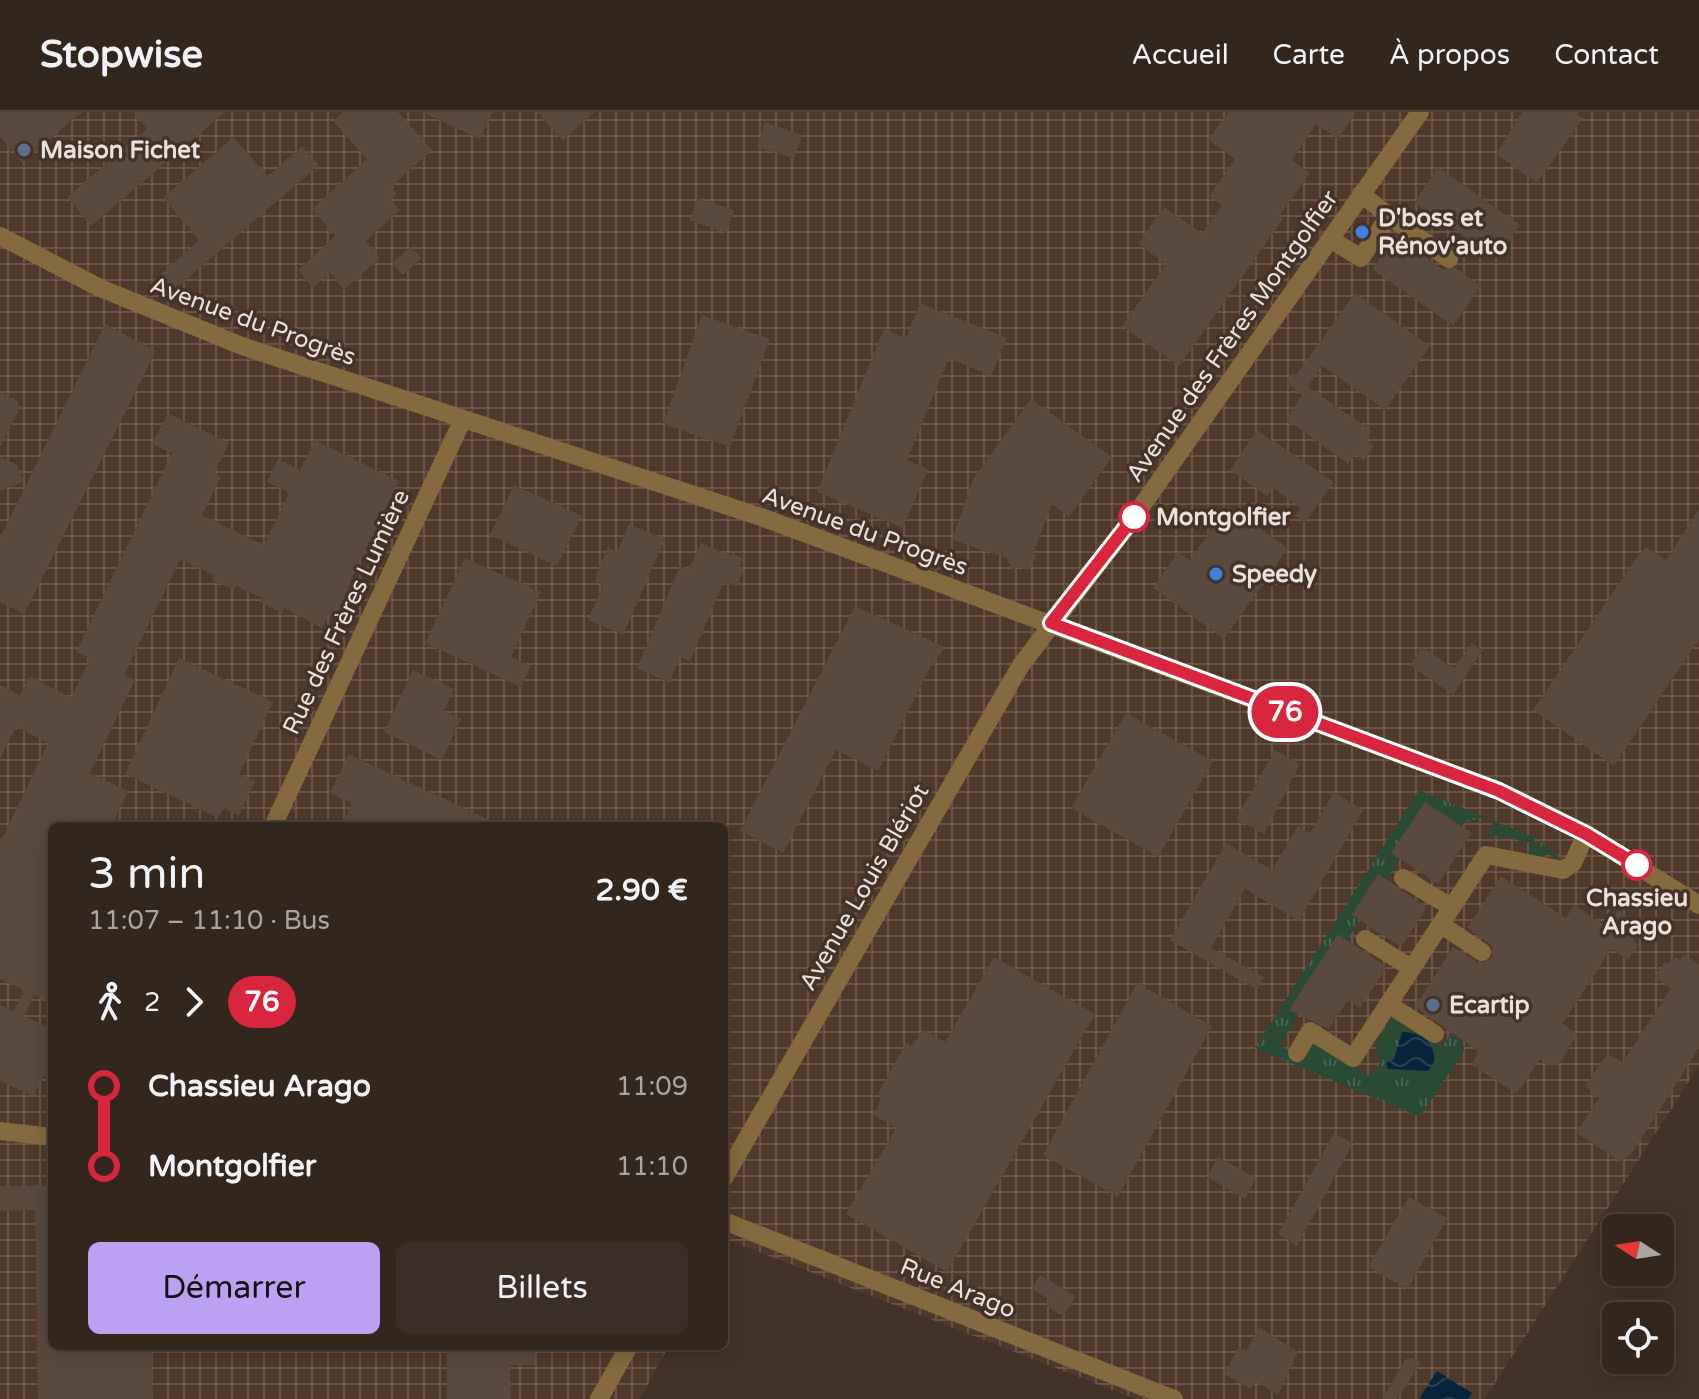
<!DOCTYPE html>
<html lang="fr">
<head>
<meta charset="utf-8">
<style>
	:root { --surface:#32261d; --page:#3a2e26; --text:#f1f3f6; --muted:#a8a5a4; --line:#4d433b; --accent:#bca0f2 }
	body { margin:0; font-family:"Varela Round",sans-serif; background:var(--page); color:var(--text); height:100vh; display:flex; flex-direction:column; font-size:30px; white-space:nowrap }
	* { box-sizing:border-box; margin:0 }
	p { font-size:26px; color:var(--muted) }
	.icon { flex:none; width:44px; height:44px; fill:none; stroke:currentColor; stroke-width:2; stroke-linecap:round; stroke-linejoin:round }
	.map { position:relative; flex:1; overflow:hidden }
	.details { position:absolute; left:48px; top:710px; width:680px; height:528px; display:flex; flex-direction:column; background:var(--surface); border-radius:12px; box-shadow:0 4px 20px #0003,0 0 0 2px var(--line) }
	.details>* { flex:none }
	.badge { padding:0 16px; border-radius:26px; font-size:28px; line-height:52px }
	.needle { width:52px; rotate:282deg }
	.fabs { position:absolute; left:1602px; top:1102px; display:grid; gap:16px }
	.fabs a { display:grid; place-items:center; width:72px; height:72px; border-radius:12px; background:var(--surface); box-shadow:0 4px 20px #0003,0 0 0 2px var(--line); font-size:40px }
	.map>.badge { position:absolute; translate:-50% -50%; box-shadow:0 0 0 4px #fff }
	.legs { display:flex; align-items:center; gap:12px; height:88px; padding:0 40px; font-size:26px }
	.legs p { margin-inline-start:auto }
	.overview { display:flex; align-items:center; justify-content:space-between; height:136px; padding:0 40px }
	h1 { font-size:44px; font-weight:600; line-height:60px }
	.action { display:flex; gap:16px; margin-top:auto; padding:16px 40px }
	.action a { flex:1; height:92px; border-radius:12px; background:var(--accent); color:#111; font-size:32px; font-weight:600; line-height:92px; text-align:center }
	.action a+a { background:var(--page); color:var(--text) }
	ul { padding:0 40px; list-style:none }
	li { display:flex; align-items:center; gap:28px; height:80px; font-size:30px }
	li i { display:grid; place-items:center; width:12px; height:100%; margin:0 10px; background:currentColor }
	li i::after { content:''; width:20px; height:20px; margin:-10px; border:6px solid; border-radius:50%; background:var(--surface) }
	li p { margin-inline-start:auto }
	li:first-child i { background:linear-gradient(#0000 50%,currentColor 0) }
	li:last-child i { background:linear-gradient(currentColor 50%,#0000 0) }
	header { display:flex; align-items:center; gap:48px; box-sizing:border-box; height:112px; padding:0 40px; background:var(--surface); border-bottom:2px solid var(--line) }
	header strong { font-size:38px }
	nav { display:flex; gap:44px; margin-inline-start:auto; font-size:28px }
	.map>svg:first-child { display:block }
</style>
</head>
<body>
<header>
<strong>Stopwise</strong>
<nav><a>Accueil</a><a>Carte</a><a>À propos</a><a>Contact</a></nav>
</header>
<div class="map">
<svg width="1699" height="1287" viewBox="0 0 1699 1287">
	<defs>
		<pattern id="industrial-grid" width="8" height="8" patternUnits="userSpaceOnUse" patternTransform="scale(2)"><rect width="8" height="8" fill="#4f392a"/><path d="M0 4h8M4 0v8" fill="none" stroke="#685548"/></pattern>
		<pattern id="grass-tufts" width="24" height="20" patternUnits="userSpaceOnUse" patternTransform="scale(2)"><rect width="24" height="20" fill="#294b34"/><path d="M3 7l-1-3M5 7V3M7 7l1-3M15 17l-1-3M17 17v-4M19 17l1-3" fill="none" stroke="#486551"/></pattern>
		<pattern id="water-waves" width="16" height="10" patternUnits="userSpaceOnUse" patternTransform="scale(2)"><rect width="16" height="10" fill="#06243b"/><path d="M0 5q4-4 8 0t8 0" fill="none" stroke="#2a4457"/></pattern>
	</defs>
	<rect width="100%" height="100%" fill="#433227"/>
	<path fill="url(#industrial-grid)" d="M0,0H1699V954L1485,1287H1135L728,1128L724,1134V714H52V1234H669L640,1287H0Z"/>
	<path fill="url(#grass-tufts)" d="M1419,678L1535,726L1533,731L1539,734L1542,730L1563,749L1556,750L1548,740L1543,746L1528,743L1531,731L1484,721L1495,715L1485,705L1465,710L1462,715L1400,747L1386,767L1378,762L1352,802L1360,808L1347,828L1338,823L1289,898L1298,904L1280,933L1299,946L1310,931L1316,929L1370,965L1380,951L1375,931L1391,907L1401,908L1442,935L1451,921L1463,929L1464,939L1420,1005L1255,936Z"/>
	<path fill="url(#water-waves)" d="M1402,920C1420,920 1436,930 1434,950L1428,959L1388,957L1386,951L1394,947Z
		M1437,1259L1472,1281L1468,1287H1419Z"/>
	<path fill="#5a493d" d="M0,0H82L22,51L0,25Z
		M133,0H225L91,114L67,85L147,17Z
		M343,0H398L432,38L391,75L397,82L391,88L400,98L366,129L380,146L344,178L330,161L313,176L298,158L335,124L312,97L367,47L333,9Z
		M421,0H493L480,27Z
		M537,0H594L563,29Z
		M1228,0H1356L1338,27L1316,12L1292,48L1310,61L1279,104L1283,107L1179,254L1122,214L1166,152L1138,132L1164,95L1202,121L1222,93L1209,84L1235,47L1208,28Z
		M1522,0H1574L1583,6L1537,71L1496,42Z
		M765,10L802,23L794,47L757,34Z
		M233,25L268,64L302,34L319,53L174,178L161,162L199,128L163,86Z
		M1438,55L1520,113L1497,146L1414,91Z
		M697,86L734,98L726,121L690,108Z
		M1396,123L1442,157L1456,156L1481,174L1453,214L1372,157Z
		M411,135L422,146L403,163L392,151Z
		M1355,181L1430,234L1385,298L1322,254L1308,275L1372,319L1366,328L1374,334L1364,349L1355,342L1348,352L1286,307L1302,283L1286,271L1293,261L1296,263Z
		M920,191L1007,226L991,264L949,246L907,348L928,357L903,416L817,380L884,217L906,226Z
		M702,203L770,227L730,335L663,312Z
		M105,212L156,239L24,502L0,490V426Z
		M0,280L18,289L20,296L0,335Z
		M1031,287L1112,345L1069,405L1052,392L1034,440L1036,446L1027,458L1019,455L1012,458L1007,446L952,428L973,367Z
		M168,301L229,331L214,361L221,365L202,403L264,433L289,381L267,370L278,347L300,358L315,328L399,369L348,474L352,485L344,501L335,506L329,502L322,516L284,496L282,501L260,490L262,486L236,474L234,478L212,468L214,463L180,448L124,563L135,568L90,661L128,679L112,714H52V891L34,883L24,904L52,917V967L43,964L34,984L0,969V893L14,899L24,878L0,867V731L48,631L16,615L0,647V573L20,583L30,564L71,586L90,546L76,540L172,341L152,332Z
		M1257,318L1334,370L1305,410L1295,404L1301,396L1273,376L1267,384L1230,358Z
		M0,345L17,353L24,370L0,379Z
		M514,373L582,404L557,454L490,423Z
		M1228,394L1288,436L1224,527L1153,476L1178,440L1190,448Z
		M1699,397V527L1614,654L1533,598L1639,442L1646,435L1666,448Z
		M629,412L665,427L623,523L588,508L603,473L595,469L599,456L608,435L617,440Z
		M701,431L731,444L732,441L743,446L739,456L744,458L737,474L723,472L690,549L680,545L669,571L637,556L680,454L689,457Z
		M465,446L541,480L511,545L531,554L521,575L425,531Z
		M855,494L941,533L943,538L930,556L878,659L836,638L783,741L740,719Z
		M1472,531L1483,538L1453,583L1410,553L1422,535L1454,556Z
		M179,546L273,590L239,662L255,669L239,704L223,696L218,706L125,662Z
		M413,558L454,577L444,599L461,607L442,648L384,620Z
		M1126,601L1213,649L1158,745L1071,696Z
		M1275,638L1300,652L1264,722L1236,707Z
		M349,642L408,670L503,714H341L352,691L330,681Z
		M1334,680L1363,698L1299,809L1245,777L1211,836L1264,865L1257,878L1170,828L1226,731L1272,758L1298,714L1310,721Z
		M1425,690L1472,721L1438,772L1391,741Z
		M1378,762L1427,795L1401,835L1352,803Z
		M1501,764L1566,806L1574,793L1603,812L1611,801L1614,803L1618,798L1638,812L1634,829L1639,833L1628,848L1611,837L1563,911L1577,923L1560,951L1551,954L1540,947L1517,982L1472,953L1478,939L1415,895L1453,835L1480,852L1492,846V834L1467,816Z
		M1338,822L1387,855L1360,896L1348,888L1329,917L1289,898Z
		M1683,842L1699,852V936L1632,1041L1621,1050L1576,1021L1599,986L1585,974L1607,942L1623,950L1671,876L1654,865L1665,850L1668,852L1676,845L1680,848Z
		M994,845L1095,902L947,1160L846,1102L896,1016L874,1003L882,984L878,981L906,931L911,934L924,918L945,930Z
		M1137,871L1212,914L1118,1085L1043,1043Z
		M1334,1021L1353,1031L1297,1134L1278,1122Z
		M1218,1045L1256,1066L1245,1087L1207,1065Z
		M52,1073V1234H152L153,1287H38L35,1098L0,1099V1074Z
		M1409,1085L1447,1106L1408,1177L1368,1155Z
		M1040,1163L1076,1184L1063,1204L1046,1194L1050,1188L1032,1177Z
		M1259,1215L1298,1240L1278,1283L1255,1269L1250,1277L1224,1262L1239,1235L1246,1239Z
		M447,1234H535V1253H510L511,1287H447Z
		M1413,1246L1421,1251L1397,1287H1382L1405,1248Z"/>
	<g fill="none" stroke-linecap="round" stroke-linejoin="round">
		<path stroke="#856a3f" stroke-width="18" d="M1389,104L1449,147
			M0,124L100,176L242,234L761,405L1499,679L1586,722L1699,793
			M1330,127L1361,146L1389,104L1361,82
			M273,714L463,307
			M1403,766L1451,795
			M1440,812L1482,840
			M1365,827L1411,856
			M1388,892L1435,922
			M1297,941L1310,919L1353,946L1486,743L1563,758L1573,751L1586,722
			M0,1019L52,1025
			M724,1066L1021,553L1136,402L1420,0
			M724,1109L1174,1287
			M599,1287L629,1234"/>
	</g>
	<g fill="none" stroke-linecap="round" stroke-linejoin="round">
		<defs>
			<path id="line-1" d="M1134,405L1051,511L1499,679L1586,722L1637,753"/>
		</defs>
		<use href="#line-1" stroke="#fff" stroke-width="18"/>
		<use href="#line-1" stroke="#d7263d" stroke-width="12"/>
	</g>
	<g fill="#5c6f8a" stroke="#433227" stroke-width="3">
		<circle cx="24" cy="38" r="8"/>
		<circle cx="1433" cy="893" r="8"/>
	</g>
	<g fill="#3f7fe0" stroke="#433227" stroke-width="3">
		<circle cx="1362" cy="120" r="8"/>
		<circle cx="1216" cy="462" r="8"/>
	</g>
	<g fill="#fff" stroke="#d7263d" stroke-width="4">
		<circle cx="1134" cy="405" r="14"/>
		<circle cx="1637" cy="753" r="14"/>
	</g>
	<g text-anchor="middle" stroke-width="7" stroke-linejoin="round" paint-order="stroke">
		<g font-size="24" font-weight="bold" fill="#ebe1da" stroke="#433227" text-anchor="start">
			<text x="40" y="46">Maison Fichet</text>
			<text x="1378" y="114">D'boss et<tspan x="1378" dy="28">Rénov'auto</tspan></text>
			<text x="1232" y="470">Speedy</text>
			<text x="1449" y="901">Ecartip</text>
		</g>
		<g font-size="24" fill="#ebe1da" stroke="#433227">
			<text transform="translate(253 209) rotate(20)" y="8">Avenue du Progrès</text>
			<text transform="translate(1232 224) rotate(-55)" y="8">Avenue des Frères Montgolfier</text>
			<text transform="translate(865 419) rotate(20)" y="8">Avenue du Progrès</text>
			<text transform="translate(346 500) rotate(-65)" y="8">Rue des Frères Lumière</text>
			<text transform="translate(864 775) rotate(-60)" y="8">Avenue Louis Blériot</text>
			<text transform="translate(958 1176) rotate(22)" y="8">Rue Arago</text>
		</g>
		<g font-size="24" font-weight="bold" fill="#ebe1da" stroke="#433227" text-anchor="start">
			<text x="1156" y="413">Montgolfier</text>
			<text x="1637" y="794" text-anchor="middle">Chassieu<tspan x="1637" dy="28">Arago</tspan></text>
		</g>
	</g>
</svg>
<div class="fabs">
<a><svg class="needle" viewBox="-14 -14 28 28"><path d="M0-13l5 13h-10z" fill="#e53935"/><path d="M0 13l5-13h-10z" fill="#a8a5a4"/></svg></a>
<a><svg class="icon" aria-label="locate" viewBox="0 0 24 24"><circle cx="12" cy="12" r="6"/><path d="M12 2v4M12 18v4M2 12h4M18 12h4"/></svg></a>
</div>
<b class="badge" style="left:1285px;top:600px;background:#d7263d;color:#fff">76</b>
<section class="details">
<div class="overview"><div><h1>3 min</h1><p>11:07 – 11:10 · Bus</p></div><b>2.90 €</b></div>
<div class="legs"><svg class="icon" aria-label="walk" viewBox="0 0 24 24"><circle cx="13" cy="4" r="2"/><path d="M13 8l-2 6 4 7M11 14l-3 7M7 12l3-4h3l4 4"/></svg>2<svg class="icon" aria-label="forward" viewBox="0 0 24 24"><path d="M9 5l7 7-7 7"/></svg><b class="badge" style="background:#d7263d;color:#fff">76</b></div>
<ul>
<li><i style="color:#d7263d"></i><b>Chassieu Arago</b><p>11:09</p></li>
<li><i style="color:#d7263d"></i><b>Montgolfier</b><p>11:10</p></li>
</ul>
<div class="action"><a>Démarrer</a><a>Billets</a></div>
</section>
</div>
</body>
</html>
